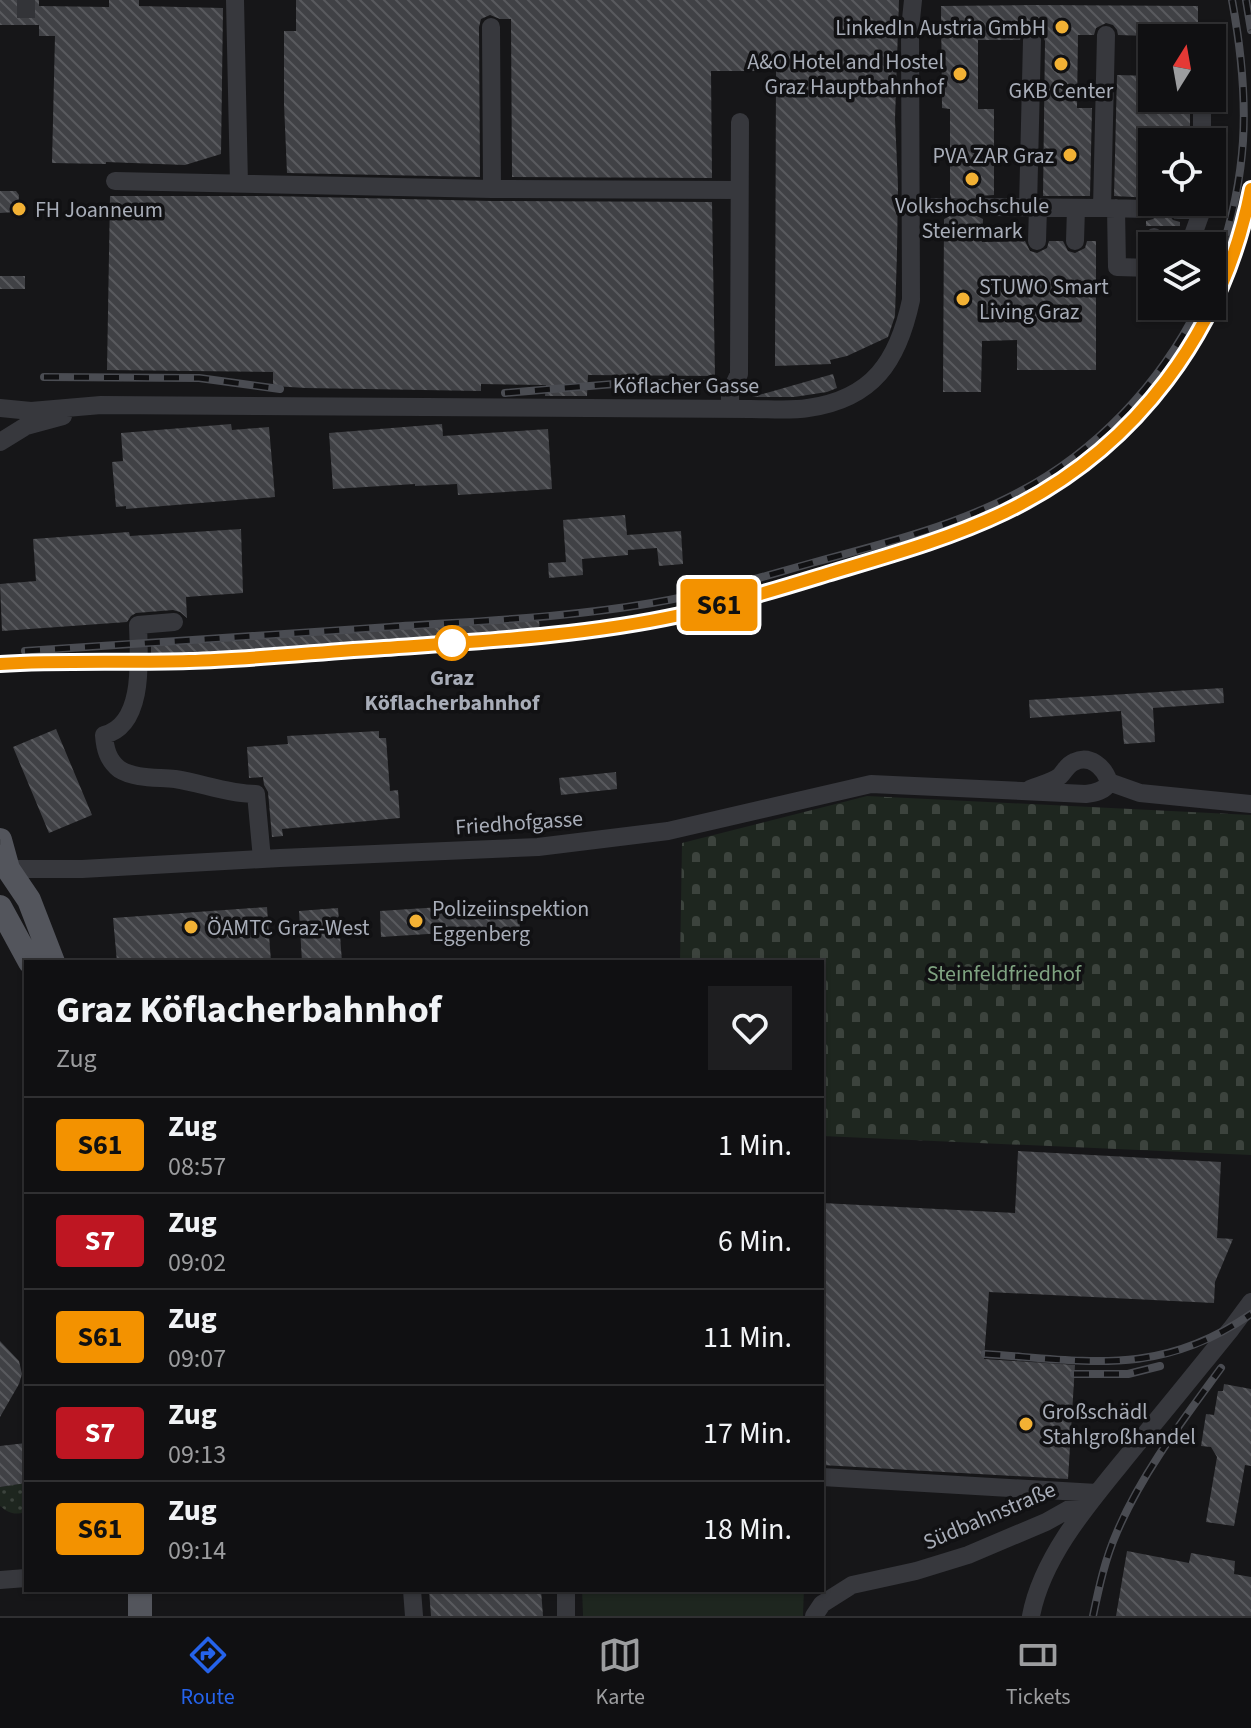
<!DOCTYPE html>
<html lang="de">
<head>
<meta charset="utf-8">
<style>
	:root { --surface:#101012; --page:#1e1e20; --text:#f1f3f6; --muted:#9c9d9f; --line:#303032; --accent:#2563eb }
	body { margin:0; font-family:"Source Sans 3",sans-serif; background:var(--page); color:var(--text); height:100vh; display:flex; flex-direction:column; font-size:30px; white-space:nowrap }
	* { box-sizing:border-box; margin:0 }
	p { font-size:26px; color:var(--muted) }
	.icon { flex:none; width:44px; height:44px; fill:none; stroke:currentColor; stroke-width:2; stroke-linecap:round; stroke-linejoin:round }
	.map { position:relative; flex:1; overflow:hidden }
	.sheet { position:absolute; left:24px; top:960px; width:800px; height:632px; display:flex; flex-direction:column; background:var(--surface); border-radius:0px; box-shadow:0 2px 6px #0004,0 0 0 2px var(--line) }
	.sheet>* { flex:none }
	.badge { padding:0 16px; border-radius:6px; font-size:28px; line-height:52px }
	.needle { width:52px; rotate:11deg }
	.fabs { position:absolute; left:1138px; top:24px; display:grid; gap:16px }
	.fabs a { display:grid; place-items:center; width:88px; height:88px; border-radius:0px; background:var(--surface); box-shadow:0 2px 6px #0004,0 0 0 2px var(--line); font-size:40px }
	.map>.badge { position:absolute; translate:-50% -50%; box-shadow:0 0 0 4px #fff }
	.round { display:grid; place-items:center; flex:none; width:84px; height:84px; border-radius:0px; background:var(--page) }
	.head { display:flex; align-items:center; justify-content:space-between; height:136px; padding:0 32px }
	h1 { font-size:38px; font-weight:700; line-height:60px }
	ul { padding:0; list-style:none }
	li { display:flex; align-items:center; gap:24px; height:96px; padding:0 32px; border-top:2px solid var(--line) }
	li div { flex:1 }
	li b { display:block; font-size:30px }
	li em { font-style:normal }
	li .badge { min-width:88px; font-weight:700; text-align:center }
	.tab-bar { display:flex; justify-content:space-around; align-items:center; height:112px; border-top:2px solid var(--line); background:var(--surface); font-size:22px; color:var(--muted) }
	.tab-bar a { display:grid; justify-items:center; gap:4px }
	.tab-bar .active { color:var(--accent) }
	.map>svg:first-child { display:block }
</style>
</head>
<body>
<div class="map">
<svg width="1251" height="1616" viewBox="0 0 1251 1616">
	<defs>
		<pattern id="green-dots" width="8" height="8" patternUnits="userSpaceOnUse" patternTransform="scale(2)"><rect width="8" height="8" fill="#1e261f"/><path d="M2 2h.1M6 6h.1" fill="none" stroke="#3c433d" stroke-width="1.8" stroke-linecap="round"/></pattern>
		<pattern id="cemetery-stones" width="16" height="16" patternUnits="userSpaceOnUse" patternTransform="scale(2)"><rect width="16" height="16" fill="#1e261f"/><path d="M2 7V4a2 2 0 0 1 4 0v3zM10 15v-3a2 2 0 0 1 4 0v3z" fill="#3c433d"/></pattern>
		<pattern id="building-back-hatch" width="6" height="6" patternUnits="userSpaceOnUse" patternTransform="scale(2)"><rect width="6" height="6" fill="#404145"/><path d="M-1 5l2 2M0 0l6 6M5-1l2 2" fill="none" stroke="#595a5e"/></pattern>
	</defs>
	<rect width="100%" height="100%" fill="#161618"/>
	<path fill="url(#green-dots)" d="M26,1483V1512C14,1515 10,1514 0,1506V1487Z"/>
	<path fill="url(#cemetery-stones)" d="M867,796L1251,815V1155L822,1136V962H680L682,843Z"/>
	<path fill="#1e261f" d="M582,1590H804L803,1616H583Z"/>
	<path fill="url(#building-back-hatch)" d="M0,0H39V6L109,7V0H139V6L223,8L221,154L185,165L106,162V164L52,163L55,36H39V25H0Z
		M296,0H899L895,119L898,186L897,252L895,316L888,337L847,356L830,360L831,364L775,366L776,71H711L712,178L512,177L511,19H500L490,15L481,19L479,27L480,177L287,173L284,104V31H296Z
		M1032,5L1198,6V38H1148V36L1118,35L1117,30L1113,25L1106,23L1096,28L1094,35H1078L1077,108H1092L1090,196H1043L1045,41L1042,34L1038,29L1032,28L1022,33L1020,40H978V109H994V195L978,196L973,200L971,206L973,214L983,219L982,242L1025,241L1030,251L1037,253L1047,248L1049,241H1063L1068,251L1075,253L1085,248L1087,241H1096V370H1017V340L982,341L981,392H943L944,219L954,214L956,206L954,200L950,197V109L942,108L941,6Z
		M1117,75L1152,76V98H1190V142H1152V198L1114,196Z
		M0,191H16L19,195L18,209L15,212L0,213Z
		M110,196H271L492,201L712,202L715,376L588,375L587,396H545L546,385L481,384V391L306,388L273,386V372L107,370Z
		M1156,202H1171L1168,209L1169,215L1173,220L1180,222V226H1146V221L1153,219L1158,215L1159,208Z
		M0,276H25V289H0Z
		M833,374L837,388L827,392L794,397H752Z
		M231,424L232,430L269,427L275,497L126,509V506L116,507L112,462L123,461L121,433Z
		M442,424L443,436L548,429L552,489L458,495L457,484L415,486V484L333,489L329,433Z
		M625,515L627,535L681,531L683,564L659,566L657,548L628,550V555L582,559L583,575L549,578L548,563L566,562L563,520Z
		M241,529L243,593L186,597L187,618L180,612L173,610L136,613L131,616L127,622L2,631L0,584L36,581L33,539L129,532L130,536Z
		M539,620L540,632L151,659V646Z
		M1223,688L1224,703L1153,708L1155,742L1124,744L1121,711L1030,718L1029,700Z
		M56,729L92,815L49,833L13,747Z
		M379,731V738H386L390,791L398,790L400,818L282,829L283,836L272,837L268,792L264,785L263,777L249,778L247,747L288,744L287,736Z
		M616,772L617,789L561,795L559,778Z
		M518,902L520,928L381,937L380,911Z
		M267,907L271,962H117L113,918Z
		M338,908L342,962H302L299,911Z
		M1018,1151L1221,1162L1217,1238L1233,1239L1215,1282L1214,1303L989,1292L984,1359L1075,1365L1068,1479L822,1465V1203L1015,1213Z
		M0,1341L19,1361L22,1374L19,1384L0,1417Z
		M1224,1384L1251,1389V1466L1245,1465L1234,1526L1206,1522L1217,1457L1211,1447L1201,1446L1206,1414L1214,1415L1218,1391H1223Z
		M26,1443V1483L0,1487V1446Z
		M1127,1551L1189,1563L1191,1553L1235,1561L1234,1574L1251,1577V1616H1116Z
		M429,1590H541L543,1616H431Z"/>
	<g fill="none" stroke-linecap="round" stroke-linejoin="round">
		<path stroke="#333438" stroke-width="18" stroke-dasharray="18 9" stroke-linecap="butt" d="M26,0V25
			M944,207H983
			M1147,209L1180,210"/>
		<path stroke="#37383d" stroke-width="18" d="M235,0L239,184
			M491,27L492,189
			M1202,142V98
			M115,181L492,189L739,190
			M911,207H944
			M983,207L1102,208L1106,35
			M1028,207L1032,40
			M1105,208L1147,209
			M1116,208L1117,267L1152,268
			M1180,210H1202V202
			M1154,237V246
			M1037,241L1038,207
			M1075,241L1076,208
			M1189,246L1202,210
			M0,408L31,411L101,405L751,409C770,409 790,411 808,408C873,399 898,361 911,300L910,29L913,0
			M730,409V393L739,374L740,122
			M0,442L26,426L63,416
			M174,622L138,625C139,658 145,725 104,735C105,749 108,760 119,769C135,779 157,777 175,779C202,783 228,794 256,794L262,859
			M1030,789C1039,785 1053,782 1060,776C1065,771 1067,765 1074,762C1090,754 1104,767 1109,782L1140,793L1251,804
			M8,869H82L280,858L538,847L668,831L871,784L1086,794C1095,793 1105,791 1109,782
			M822,1477L1097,1493
			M0,1580L26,1578
			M412,1590L414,1616
			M566,1590V1616
			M814,1616L822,1604L852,1585L916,1571L968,1555L1046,1522L1094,1495
			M1031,1616C1043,1552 1097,1494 1137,1444C1169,1406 1200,1367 1231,1329L1251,1302"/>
		<path stroke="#53555c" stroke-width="24" d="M0,840L8,869L29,900L53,962
			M0,907L30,962
			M140,1590V1616"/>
		<path stroke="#4a4c52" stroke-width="2" d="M0,840V844"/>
		<defs>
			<path id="rail" d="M1246,0L1251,30
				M1212,278C1249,180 1251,103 1232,0
				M44,377L199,378L280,389
				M505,393L626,383H703
				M25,651C147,643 268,635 390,627C477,621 565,618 652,603C709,594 764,576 819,561C887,543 957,525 1019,492C1096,452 1160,384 1199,306
				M0,664L53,661H194L541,636C589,631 637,625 684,614C732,603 778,589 825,575C886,557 950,540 1008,511C1138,446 1222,331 1251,189
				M985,1354C1088,1361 1160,1377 1251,1314
				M1074,1374H1128L1160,1366
				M1093,1616C1099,1587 1105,1559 1117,1532C1142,1473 1183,1420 1221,1368"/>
		</defs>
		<use href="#rail" stroke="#4a4c52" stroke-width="8"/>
		<use href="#rail" stroke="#111113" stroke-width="5" stroke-dasharray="15" stroke-linecap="butt"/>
	</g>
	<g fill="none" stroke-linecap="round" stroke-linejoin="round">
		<defs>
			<path id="line" d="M0,664C63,660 126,663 189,661C254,659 319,652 384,648C483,641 583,636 680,615C730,604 778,589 827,574C887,556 949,539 1005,512C1136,449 1223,331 1251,189"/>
		</defs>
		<use href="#line" stroke="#fff" stroke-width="18"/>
		<use href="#line" stroke="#f39200" stroke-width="12"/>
	</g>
	<g fill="#f2b134" stroke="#111113" stroke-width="3">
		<circle cx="1062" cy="27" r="8"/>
		<circle cx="1061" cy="64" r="8"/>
		<circle cx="960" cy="74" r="8"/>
		<circle cx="1070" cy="155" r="8"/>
		<circle cx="972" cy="179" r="8"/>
		<circle cx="19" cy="209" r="8"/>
		<circle cx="963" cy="299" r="8"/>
		<circle cx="416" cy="921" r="8"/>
		<circle cx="191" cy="927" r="8"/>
		<circle cx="1026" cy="1424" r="8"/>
	</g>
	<circle fill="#fff" stroke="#f39200" stroke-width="4" cx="452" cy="643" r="16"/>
	<g text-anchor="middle" stroke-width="7" stroke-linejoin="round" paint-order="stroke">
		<g font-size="22" fill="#a8adb8" stroke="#111113" text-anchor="start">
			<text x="1046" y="35" text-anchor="end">LinkedIn Austria GmbH</text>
			<text x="944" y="69" text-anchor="end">A&amp;O Hotel and Hostel<tspan x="944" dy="25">Graz Hauptbahnhof</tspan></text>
			<text x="1061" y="98" text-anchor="middle">GKB Center</text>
			<text x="1054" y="163" text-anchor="end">PVA ZAR Graz</text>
			<text x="972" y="213" text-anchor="middle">Volkshochschule<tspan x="972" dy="25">Steiermark</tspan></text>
			<text x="35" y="217">FH Joanneum</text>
			<text x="979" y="294">STUWO Smart<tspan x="979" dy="25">Living Graz</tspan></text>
			<text x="432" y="916">Polizeiinspektion<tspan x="432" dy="25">Eggenberg</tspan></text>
			<text x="207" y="935">ÖAMTC Graz-West</text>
			<text x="1042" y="1419">Großschädl<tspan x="1042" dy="25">Stahlgroßhandel</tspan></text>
		</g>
		<g font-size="22" fill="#a8adb8" stroke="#111113">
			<text x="686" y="393">Köflacher Gasse</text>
			<text transform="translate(519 822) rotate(-4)" y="8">Friedhofgasse</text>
			<text transform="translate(989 1515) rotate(-23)" y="8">Südbahnstraße</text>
		</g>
		<g font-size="22" font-weight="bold" fill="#a8adb8" stroke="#111113">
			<text x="452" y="685">Graz<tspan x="452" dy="25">Köflacherbahnhof</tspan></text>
		</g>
		<g font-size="22" fill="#7fa381" stroke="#111113">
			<text x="1004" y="981">Steinfeldfriedhof</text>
		</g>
	</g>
</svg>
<div class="fabs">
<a><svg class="needle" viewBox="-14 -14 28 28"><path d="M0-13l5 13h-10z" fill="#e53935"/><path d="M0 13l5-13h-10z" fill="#9c9d9f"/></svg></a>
<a><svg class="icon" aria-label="locate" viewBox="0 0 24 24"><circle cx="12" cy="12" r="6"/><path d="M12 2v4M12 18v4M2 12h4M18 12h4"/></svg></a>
<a><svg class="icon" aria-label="layers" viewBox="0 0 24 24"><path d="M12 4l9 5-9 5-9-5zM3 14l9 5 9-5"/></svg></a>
</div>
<b class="badge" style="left:719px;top:605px;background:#f39200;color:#111">S61</b>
<section class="sheet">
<div class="head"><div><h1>Graz Köflacherbahnhof</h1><p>Zug</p></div><a class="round"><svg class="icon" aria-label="heart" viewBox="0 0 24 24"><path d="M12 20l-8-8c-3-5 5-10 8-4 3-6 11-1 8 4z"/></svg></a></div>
<ul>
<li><span class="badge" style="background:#f39200;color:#111">S61</span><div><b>Zug</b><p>08:57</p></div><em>1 Min.</em></li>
<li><span class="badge" style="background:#be1622;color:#fff">S7</span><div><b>Zug</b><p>09:02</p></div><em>6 Min.</em></li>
<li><span class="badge" style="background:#f39200;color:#111">S61</span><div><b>Zug</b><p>09:07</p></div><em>11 Min.</em></li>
<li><span class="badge" style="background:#be1622;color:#fff">S7</span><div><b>Zug</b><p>09:13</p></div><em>17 Min.</em></li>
<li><span class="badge" style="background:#f39200;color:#111">S61</span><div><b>Zug</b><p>09:14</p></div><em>18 Min.</em></li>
</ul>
</section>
</div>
<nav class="tab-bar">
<a class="active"><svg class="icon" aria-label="directions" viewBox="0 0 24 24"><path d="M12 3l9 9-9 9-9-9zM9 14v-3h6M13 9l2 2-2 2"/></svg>Route</a>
<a><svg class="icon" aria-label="map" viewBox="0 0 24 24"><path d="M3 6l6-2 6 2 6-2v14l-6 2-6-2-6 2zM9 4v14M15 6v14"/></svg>Karte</a>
<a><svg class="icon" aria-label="tickets" viewBox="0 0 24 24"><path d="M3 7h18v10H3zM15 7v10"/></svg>Tickets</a>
</nav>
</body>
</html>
